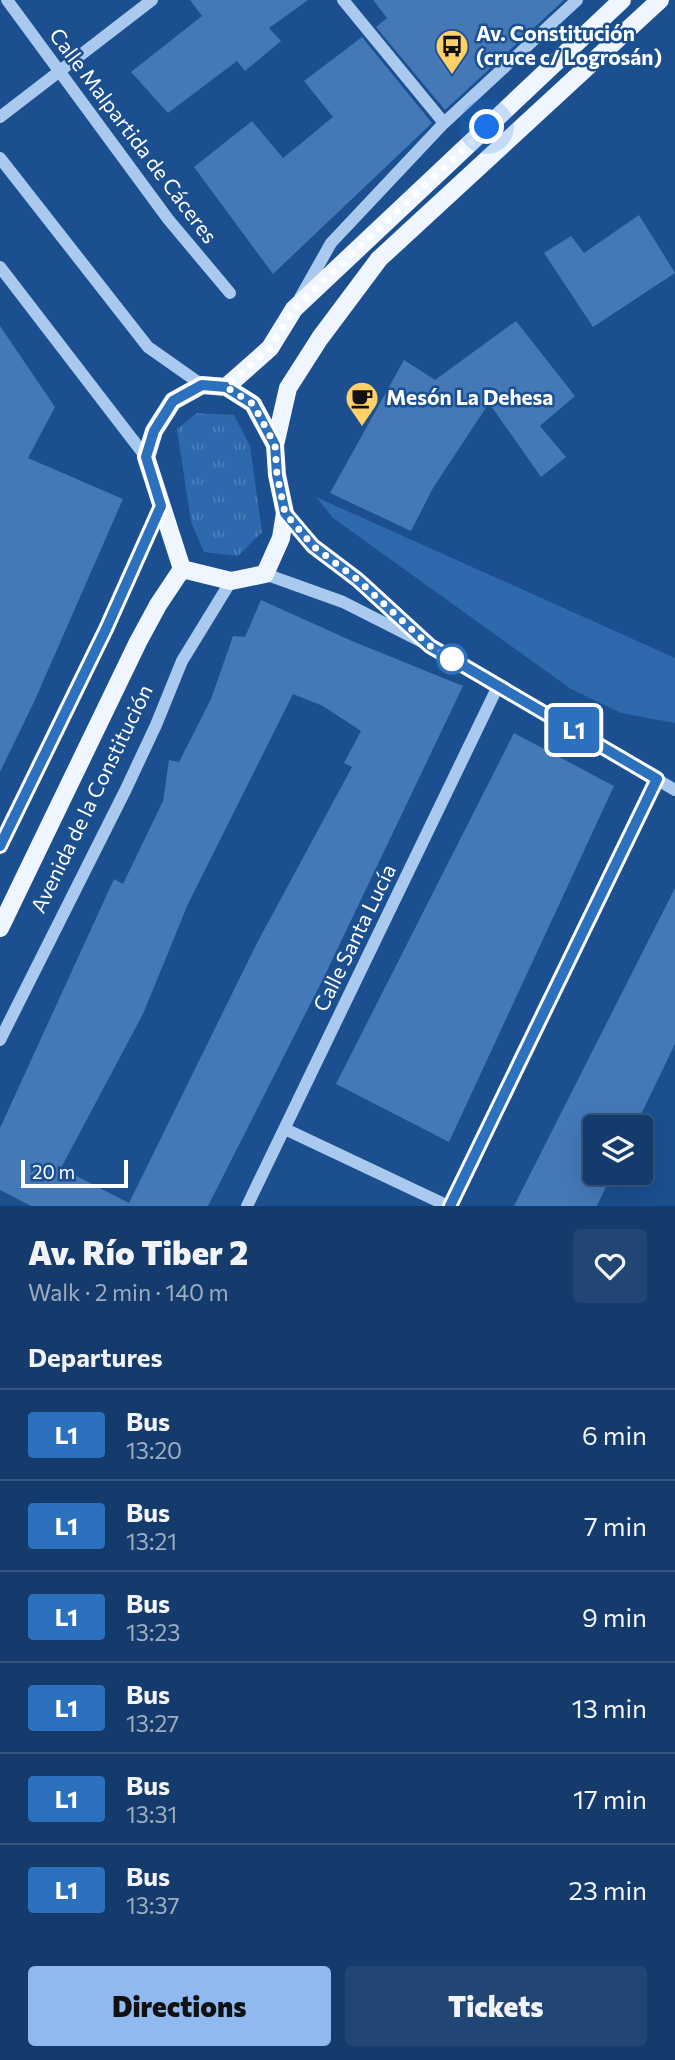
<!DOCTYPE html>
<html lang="en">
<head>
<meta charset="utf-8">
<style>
	:root { --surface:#143b6b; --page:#214673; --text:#f1f3f6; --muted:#9dadc1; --line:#33557e; --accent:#90b9f0 }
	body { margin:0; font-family:Commissioner,sans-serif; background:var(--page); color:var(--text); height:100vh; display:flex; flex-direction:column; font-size:26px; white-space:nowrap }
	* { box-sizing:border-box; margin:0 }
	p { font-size:23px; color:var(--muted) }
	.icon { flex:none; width:38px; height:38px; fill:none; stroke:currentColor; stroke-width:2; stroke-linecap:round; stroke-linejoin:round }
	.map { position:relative; height:1206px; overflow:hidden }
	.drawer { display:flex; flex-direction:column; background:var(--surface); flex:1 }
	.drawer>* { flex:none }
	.badge { padding:0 14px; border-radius:5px; font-size:24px; line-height:46px }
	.tools { position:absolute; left:583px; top:1115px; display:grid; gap:14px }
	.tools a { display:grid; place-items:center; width:70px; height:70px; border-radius:7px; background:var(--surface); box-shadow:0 7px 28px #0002,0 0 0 2px var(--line); font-size:35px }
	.scale { position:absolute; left:21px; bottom:18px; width:107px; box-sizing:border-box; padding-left:7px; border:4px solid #fff; border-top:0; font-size:19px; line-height:24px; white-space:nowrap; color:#fff; -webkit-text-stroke:5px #1b4f8f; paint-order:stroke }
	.you { position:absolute; width:35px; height:35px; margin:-18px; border:5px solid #fff; border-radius:50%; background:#1a73e8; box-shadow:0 0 0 10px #1a73e833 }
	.map>.badge { position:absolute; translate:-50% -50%; box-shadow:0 0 0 4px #fff }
	h2 { padding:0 28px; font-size:26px; line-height:63px }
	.round { display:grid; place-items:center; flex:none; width:74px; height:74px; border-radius:7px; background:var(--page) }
	.overview { display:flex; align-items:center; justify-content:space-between; height:119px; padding:0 28px }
	h1 { font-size:33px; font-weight:800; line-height:52px }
	.primary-button { display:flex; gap:14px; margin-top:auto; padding:14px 28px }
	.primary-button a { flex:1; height:80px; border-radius:7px; background:var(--accent); color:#111; font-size:28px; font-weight:800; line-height:80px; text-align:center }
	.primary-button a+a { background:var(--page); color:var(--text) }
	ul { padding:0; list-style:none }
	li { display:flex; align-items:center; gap:21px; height:91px; padding:0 28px; border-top:2px solid var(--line) }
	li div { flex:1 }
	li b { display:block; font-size:26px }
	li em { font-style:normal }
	li .badge { min-width:77px; font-weight:700; text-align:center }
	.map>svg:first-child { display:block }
</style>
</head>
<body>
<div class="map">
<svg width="675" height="1206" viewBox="0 0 675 1206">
	<defs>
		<pattern id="grass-tufts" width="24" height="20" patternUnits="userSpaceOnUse" patternTransform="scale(1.75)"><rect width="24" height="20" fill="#2e69ad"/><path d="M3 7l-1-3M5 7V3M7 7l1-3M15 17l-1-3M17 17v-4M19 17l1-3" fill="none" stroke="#4d80b9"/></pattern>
	</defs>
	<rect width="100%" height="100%" fill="#1b4f8f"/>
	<path fill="url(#grass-tufts)" d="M197,413L234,415L250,446L262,532L238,556L204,552L191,522L177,429Z"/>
	<path fill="#2e69ad" d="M316,497L675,658V723L621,713L571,689L333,518Z"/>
	<path fill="#4478b7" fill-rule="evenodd" d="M190,0H308L269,28L281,41L245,71L237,61L168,113L131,72L202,16Z
		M373,0H564L445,110L376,27L387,18Z
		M362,37L432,123L273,274L194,167L252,121L283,158L333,117L304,81Z
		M639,215L675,273L593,327L544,253L571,236L584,253Z
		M516,321L575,396L540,426L566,457L541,477L489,403L433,488L411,531L330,493L404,360L435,380Z
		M0,326L55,407L28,458L123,499L34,702L0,772Z
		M261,600L352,641L463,686L325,975L208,1206H31L0,1190V1128L114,879L123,884L163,801L169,760L179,762L211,699L233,636L245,637ZM293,694L323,706L361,731L344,763L352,767L257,943L129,1203L61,1168L143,1014L188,904Z
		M514,733L614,786L449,1142L336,1084Z
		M675,888V1044L635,1127H595V1172H613L597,1206H514Z"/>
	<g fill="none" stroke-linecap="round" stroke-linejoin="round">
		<path stroke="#a9c9ee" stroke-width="12" d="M7,0L168,219L230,293
			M343,0L444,123
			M0,117L152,0
			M0,158L148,347L202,385
			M0,267L146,457
			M300,298L331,243L444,123L577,0
			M285,513L313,546L358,580L417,634
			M265,574L343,602L430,646L675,790
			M0,846L106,629L161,506
			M0,1040L126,789L156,725L182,661L231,581
			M285,1129L448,1206
			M247,1206L498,686
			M450,1206L657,779"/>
		<path stroke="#f0f6ff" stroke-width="18" d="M202,385L226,387L253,404L275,445L277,475L285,513L281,538L265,574L231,581L182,569L146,457L154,431L173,401Z
			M226,387L270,348L294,309L622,0
			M275,445L288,388L320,338L379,259L660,0
			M0,928L138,642L158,605L182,569"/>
	</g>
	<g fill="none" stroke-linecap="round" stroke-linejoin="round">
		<defs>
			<path id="line" d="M0,846L106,629L161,506L146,457L154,431L173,401L202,385L226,387L253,404L275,445L277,475L285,513L313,546L358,580L430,646L657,779L450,1206"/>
		</defs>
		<use href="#line" stroke="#fff" stroke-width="16"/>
		<use href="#line" stroke="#2c71be" stroke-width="10"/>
		<path stroke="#fff" stroke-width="7" stroke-dasharray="0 12.6" d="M452,659L430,646L358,580L313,546L285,513L277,475L275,445L253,404L226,387L270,348L294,309L487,127"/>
	</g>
	<defs>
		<symbol id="bus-pin" viewBox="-11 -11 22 30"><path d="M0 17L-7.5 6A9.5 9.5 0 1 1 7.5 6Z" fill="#ffd166" stroke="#1b4f8f"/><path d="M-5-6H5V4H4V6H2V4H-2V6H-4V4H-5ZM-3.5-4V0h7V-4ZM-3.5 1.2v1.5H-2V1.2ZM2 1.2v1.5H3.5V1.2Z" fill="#111"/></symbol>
		<symbol id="cafe-pin" viewBox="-11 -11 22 30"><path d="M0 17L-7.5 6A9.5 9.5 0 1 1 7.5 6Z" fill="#ffd166" stroke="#1b4f8f"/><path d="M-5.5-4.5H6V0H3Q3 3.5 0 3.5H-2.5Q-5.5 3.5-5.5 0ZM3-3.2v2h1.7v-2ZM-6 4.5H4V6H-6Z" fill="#111"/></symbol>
	</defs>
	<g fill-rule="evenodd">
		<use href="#bus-pin" x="433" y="27" width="38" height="52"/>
		<use href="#cafe-pin" x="343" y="379" width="38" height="52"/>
	</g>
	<circle fill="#fff" stroke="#2c71be" stroke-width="3.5" cx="452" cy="659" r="14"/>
	<g text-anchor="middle" stroke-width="5" stroke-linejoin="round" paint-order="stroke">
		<g font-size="21" font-weight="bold" fill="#fff" stroke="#1b4f8f" text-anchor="start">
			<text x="476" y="41">Av. Constitución<tspan x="476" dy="24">(cruce c/ Logrosán)</tspan></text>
			<text x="386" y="405">Mesón La Dehesa</text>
		</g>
		<g font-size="21" fill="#fff" stroke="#1b4f8f">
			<text transform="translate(133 136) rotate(53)" y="7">Calle Malpartida de Cáceres</text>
			<text transform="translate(92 799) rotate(-64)" y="7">Avenida de la Constitución</text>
			<text transform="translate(355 938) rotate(-64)" y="7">Calle Santa Lucía</text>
		</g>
	</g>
</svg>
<div class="tools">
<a><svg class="icon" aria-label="layers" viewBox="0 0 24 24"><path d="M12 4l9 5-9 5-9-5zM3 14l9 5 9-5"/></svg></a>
</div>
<div class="scale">20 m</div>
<div class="you" style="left:487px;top:127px"></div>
<b class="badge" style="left:574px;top:730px;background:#2c71be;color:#fff">L1</b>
</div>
<section class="drawer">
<div class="overview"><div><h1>Av. Río Tiber 2</h1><p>Walk · 2 min · 140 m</p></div><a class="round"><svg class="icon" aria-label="heart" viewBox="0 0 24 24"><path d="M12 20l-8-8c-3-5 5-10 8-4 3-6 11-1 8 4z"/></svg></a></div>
<h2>Departures</h2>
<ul>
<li><span class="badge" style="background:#2c71be;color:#fff">L1</span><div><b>Bus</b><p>13:20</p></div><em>6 min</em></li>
<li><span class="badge" style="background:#2c71be;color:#fff">L1</span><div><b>Bus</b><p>13:21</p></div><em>7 min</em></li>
<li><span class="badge" style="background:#2c71be;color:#fff">L1</span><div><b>Bus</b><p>13:23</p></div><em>9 min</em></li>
<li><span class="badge" style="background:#2c71be;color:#fff">L1</span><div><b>Bus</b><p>13:27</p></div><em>13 min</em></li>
<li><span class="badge" style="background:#2c71be;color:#fff">L1</span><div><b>Bus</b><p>13:31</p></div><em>17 min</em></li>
<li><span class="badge" style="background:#2c71be;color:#fff">L1</span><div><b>Bus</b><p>13:37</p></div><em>23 min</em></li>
</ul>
<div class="primary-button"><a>Directions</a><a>Tickets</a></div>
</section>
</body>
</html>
